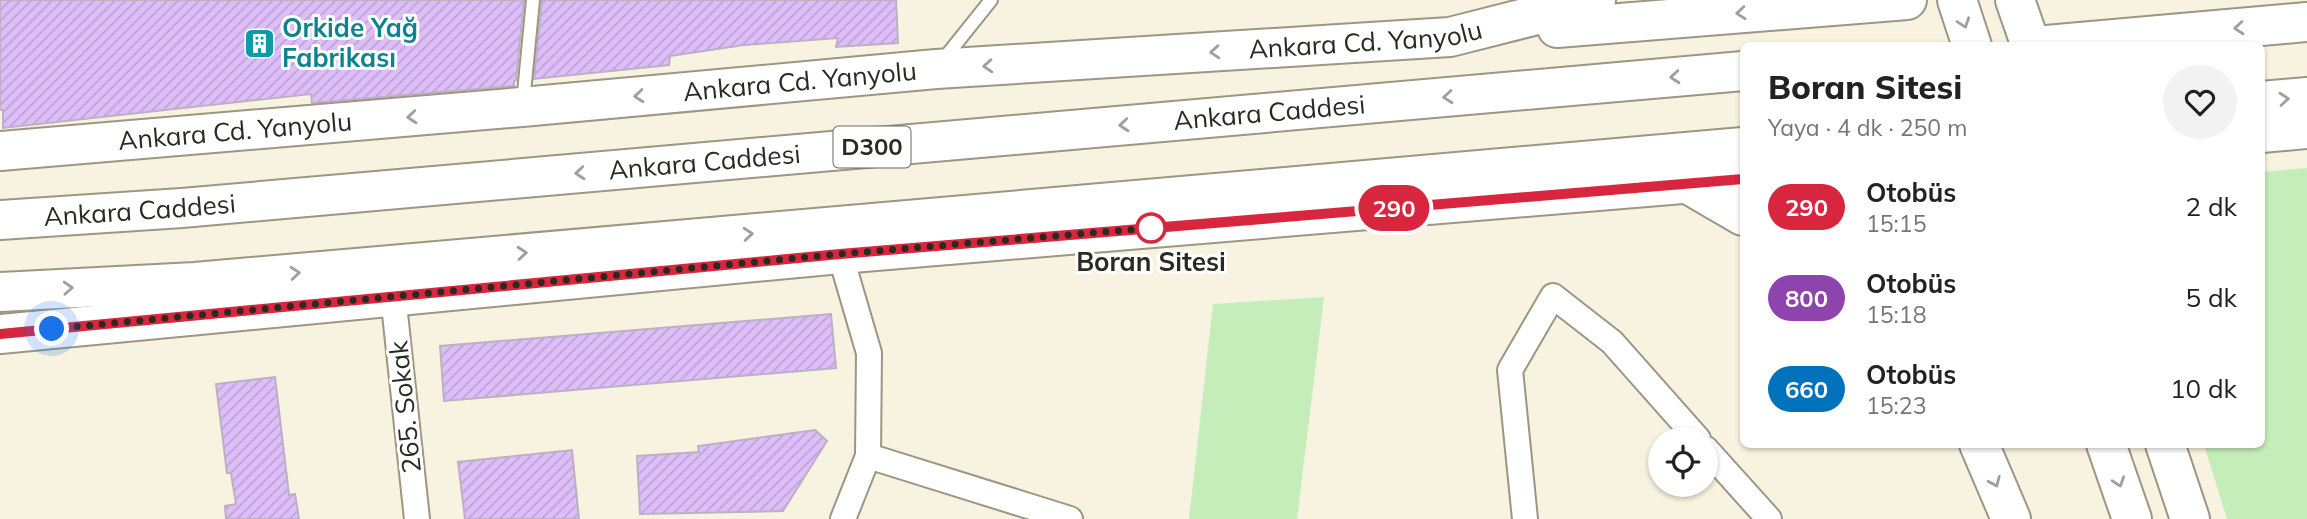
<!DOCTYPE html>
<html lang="tr">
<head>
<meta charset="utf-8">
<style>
	:root { --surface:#fff; --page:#f2f2f2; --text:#222; --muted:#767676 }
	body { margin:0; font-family:Mulish,sans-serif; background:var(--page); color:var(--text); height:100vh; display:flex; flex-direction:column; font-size:26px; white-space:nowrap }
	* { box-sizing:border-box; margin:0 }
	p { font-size:23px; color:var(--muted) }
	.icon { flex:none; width:38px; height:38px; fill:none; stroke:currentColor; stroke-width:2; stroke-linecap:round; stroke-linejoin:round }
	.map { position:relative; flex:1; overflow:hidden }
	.sheet { position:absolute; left:1740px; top:42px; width:525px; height:406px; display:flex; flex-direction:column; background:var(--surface); border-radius:10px; box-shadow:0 2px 5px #0004 }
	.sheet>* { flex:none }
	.badge { padding:0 14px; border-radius:23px; font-size:24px; line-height:46px }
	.controls { position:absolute; left:1648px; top:427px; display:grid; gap:14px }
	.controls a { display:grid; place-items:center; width:70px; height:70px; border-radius:50%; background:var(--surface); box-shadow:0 2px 5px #0004; font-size:35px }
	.you { position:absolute; width:35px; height:35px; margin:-18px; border:5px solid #fff; border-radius:50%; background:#1a73e8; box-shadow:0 0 0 10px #1a73e833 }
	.map>.badge { position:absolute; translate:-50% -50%; box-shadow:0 0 0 4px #fff }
	.round { display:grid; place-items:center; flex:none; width:74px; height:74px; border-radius:37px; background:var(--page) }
	.head { display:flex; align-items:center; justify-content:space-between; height:119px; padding:0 28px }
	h1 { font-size:33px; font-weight:800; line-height:52px }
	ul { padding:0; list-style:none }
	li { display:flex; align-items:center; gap:21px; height:91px; padding:0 28px }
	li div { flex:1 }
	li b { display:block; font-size:26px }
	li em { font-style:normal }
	li .badge { min-width:77px; font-weight:700; text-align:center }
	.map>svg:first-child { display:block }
</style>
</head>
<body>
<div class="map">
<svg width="2307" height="519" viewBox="0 0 2307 519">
	<defs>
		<pattern id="building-hatch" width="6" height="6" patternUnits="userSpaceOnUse" patternTransform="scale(1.75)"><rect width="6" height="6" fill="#ddbef9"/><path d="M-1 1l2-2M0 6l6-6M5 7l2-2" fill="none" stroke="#bea3d5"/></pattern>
	</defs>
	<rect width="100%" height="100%" fill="#f8f2e0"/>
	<path fill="#c5edb9" d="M2307,168V519H2227L2204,445L2261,444V172Z
		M1324,297L1297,519H1189L1213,304Z"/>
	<path fill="url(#building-hatch)" stroke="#bab2c3" stroke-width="2" d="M0,0H524L516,80L514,81V86L312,103L311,94L3,128V110H0Z
		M542,0H896L898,43L836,47L838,38L744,45L670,56L669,65L534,79Z
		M831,314L836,368L444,401L440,346Z
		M275,377L289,495L295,494L299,519H226L225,506L236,504L231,473H227L216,384Z
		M815,430L827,441L783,511L640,514L637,456L699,452L698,446Z
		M572,450L579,519H465L458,462Z"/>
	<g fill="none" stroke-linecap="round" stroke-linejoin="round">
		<defs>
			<path id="service" d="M943,60L991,0
				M523,103L533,0"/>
			<path id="minor" d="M840,254L869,353L868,456L843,519
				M393,295L417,519
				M1706,449L1769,519
				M868,456L1070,519
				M1525,519L1510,370L1553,296L1612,342L1698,439"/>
			<g id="primary">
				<path d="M1957,0L1972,46"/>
				<path d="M2015,0L2031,46"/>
				<path d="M1557,28L1907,0"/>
				<path d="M2261,133L2307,129"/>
				<path id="s1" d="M0,151L522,107L936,69L1450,37L1596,0"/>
				<path d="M1688,184L1743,216"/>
				<path d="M0,334L840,254L1743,179"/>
				<path d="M1979,444L2011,519"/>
				<path d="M2106,444L2132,519"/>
				<path d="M2165,444L2190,519"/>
			</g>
			<g id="trunk">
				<path d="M2035,46L2307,22"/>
				<path d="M2261,101L2307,97"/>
				<path id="s2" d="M0,220L182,208L1743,71"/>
				<path d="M0,292L195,282L1743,147"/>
			</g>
		</defs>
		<use href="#service" stroke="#9c9685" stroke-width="16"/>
		<use href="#minor" stroke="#9c9685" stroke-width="28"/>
		<use href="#primary" stroke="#9c9685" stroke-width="42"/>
		<use href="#trunk" stroke="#9c9685" stroke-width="42"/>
		<use href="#service" stroke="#fff" stroke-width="12"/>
		<use href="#minor" stroke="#fff" stroke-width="24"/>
		<use href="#primary" stroke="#fff" stroke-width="38"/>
		<use href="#trunk" stroke="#fff" stroke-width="38"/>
	</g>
	<defs><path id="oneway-chevron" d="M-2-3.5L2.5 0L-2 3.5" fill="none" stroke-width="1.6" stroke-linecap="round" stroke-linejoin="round" transform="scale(1.75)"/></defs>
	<g stroke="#a09f9c">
		<use href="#oneway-chevron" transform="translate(1741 13) rotate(175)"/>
		<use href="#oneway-chevron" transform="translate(1964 23) rotate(72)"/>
		<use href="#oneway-chevron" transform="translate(2239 28) rotate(175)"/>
		<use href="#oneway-chevron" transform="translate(1215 52) rotate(176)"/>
		<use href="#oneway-chevron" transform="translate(988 66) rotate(176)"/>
		<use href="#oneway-chevron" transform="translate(1675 77) rotate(175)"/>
		<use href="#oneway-chevron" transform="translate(639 96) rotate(175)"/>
		<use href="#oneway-chevron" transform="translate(1448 97) rotate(175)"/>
		<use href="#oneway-chevron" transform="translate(2284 99) rotate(-5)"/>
		<use href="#oneway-chevron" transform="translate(412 117) rotate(175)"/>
		<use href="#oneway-chevron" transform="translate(1124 125) rotate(175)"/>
		<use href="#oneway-chevron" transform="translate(580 173) rotate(175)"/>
		<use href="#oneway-chevron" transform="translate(748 234) rotate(-5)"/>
		<use href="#oneway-chevron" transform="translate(522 253) rotate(-5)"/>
		<use href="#oneway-chevron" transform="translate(295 273) rotate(-5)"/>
		<use href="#oneway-chevron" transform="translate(68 288) rotate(-3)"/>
		<use href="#oneway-chevron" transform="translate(1995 482) rotate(67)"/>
		<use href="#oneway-chevron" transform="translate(2119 482) rotate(71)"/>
	</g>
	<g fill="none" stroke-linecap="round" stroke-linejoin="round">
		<defs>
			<path id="line" d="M0,334L840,254L1743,179"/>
		</defs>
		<use href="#line" stroke="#fff" stroke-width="16"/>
		<use href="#line" stroke="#d7263d" stroke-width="10"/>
		<path stroke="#2b2922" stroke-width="7" stroke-dasharray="0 12.6" d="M52,329L840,254L1151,228"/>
	</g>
	<defs>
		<symbol id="building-square" viewBox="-11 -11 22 22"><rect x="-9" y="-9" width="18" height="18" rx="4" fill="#0f9aa8" stroke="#fff"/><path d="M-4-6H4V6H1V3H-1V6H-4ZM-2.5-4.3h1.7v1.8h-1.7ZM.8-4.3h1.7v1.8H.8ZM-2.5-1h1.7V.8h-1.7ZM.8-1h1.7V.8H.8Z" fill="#fff"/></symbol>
	</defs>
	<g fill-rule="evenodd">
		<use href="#building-square" x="242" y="26" width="35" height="35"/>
	</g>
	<circle fill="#fff" stroke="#d7263d" stroke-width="3.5" cx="1151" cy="228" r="14"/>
	<g text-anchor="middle" stroke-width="6" stroke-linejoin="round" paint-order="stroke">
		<rect fill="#fff" stroke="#6b6964" stroke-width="2" x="833.5" y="126.5" width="77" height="41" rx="5"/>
		<g font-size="24" font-weight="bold" fill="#2b2922">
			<text x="872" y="155">D300</text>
		</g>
		<g font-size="26" font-weight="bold" fill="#0d838f" stroke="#fff" text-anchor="start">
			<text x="282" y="37">Orkide Yağ<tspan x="282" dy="30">Fabrikası</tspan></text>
		</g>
		<g font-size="26" fill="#2b2922" stroke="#fff">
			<text dy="9" stroke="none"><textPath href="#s1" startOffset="1370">Ankara Cd. Yanyolu</textPath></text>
			<text dy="9" stroke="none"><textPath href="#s1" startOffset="803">Ankara Cd. Yanyolu</textPath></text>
			<text dy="9" stroke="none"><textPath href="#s2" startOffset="1274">Ankara Caddesi</textPath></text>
			<text dy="9" stroke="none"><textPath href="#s1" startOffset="236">Ankara Cd. Yanyolu</textPath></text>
			<text dy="9" stroke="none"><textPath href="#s2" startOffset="707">Ankara Caddesi</textPath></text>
			<text dy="9" stroke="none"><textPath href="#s2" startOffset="140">Ankara Caddesi</textPath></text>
			<text transform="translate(405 407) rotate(-96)" y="9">265. Sokak</text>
		</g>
		<g font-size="26" font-weight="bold" fill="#2b2922" stroke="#fff">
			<text x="1151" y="271">Boran Sitesi</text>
		</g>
	</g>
</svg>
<div class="controls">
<a><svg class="icon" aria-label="locate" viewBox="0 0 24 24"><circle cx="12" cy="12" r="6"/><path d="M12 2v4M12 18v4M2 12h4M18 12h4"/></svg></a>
</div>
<div class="you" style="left:52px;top:329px"></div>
<b class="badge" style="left:1394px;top:208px;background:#d7263d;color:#fff">290</b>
<section class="sheet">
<div class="head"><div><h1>Boran Sitesi</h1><p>Yaya · 4 dk · 250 m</p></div><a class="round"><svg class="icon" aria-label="heart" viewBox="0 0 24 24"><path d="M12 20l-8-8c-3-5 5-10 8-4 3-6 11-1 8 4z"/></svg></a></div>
<ul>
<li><span class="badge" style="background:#d7263d;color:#fff">290</span><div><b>Otobüs</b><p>15:15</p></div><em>2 dk</em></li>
<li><span class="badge" style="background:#8e44ad;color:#fff">800</span><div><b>Otobüs</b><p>15:18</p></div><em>5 dk</em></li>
<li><span class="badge" style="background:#0072bc;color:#fff">660</span><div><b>Otobüs</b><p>15:23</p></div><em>10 dk</em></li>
</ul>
</section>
</div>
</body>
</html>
